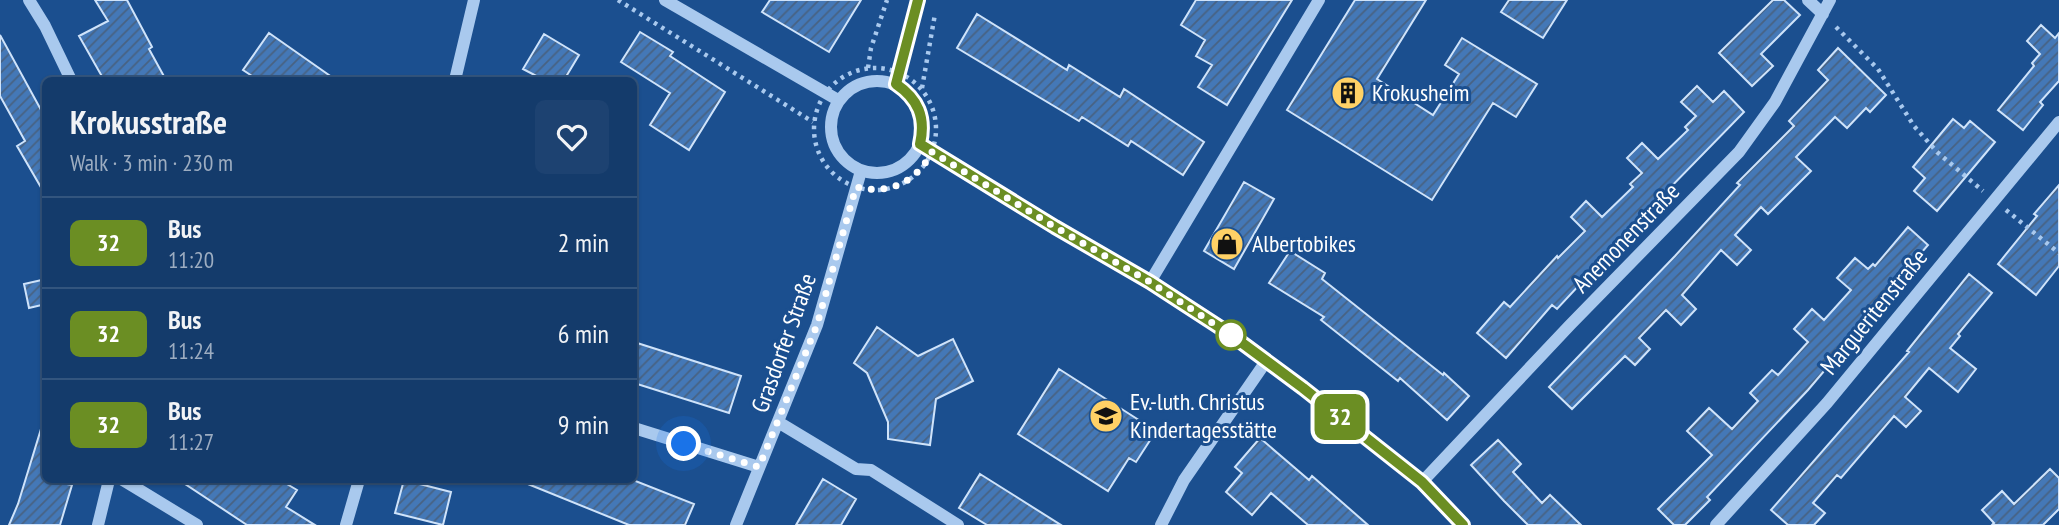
<!DOCTYPE html>
<html lang="en">
<head>
<meta charset="utf-8">
<style>
	:root { --surface:#143b6b; --page:#1d4271; --text:#f1f3f6; --muted:#9dadc1; --line:#33557e }
	body { margin:0; font-family:"PT Sans Narrow",sans-serif; background:var(--page); color:var(--text); height:100vh; display:flex; flex-direction:column; font-size:26px; white-space:nowrap }
	* { box-sizing:border-box; margin:0 }
	p { font-size:23px; color:var(--muted) }
	.icon { flex:none; width:38px; height:38px; fill:none; stroke:currentColor; stroke-width:2; stroke-linecap:round; stroke-linejoin:round }
	.map { position:relative; flex:1; overflow:hidden }
	.sheet { position:absolute; left:42px; top:77px; width:595px; height:406px; display:flex; flex-direction:column; background:var(--surface); border-radius:10px; box-shadow:0 2px 5px #0004,0 0 0 2px var(--line) }
	.sheet>* { flex:none }
	.badge { padding:0 14px; border-radius:10px; font-size:24px; line-height:46px }
	.you { position:absolute; width:35px; height:35px; margin:-18px; border:5px solid #fff; border-radius:50%; background:#1a73e8; box-shadow:0 0 0 10px #1a73e833 }
	.map>.badge { position:absolute; translate:-50% -50%; box-shadow:0 0 0 4px #fff }
	.round { display:grid; place-items:center; flex:none; width:74px; height:74px; border-radius:10px; background:var(--page) }
	.overview { display:flex; align-items:center; justify-content:space-between; height:119px; padding:0 28px }
	h1 { font-size:33px; font-weight:700; line-height:52px }
	ul { padding:0; list-style:none }
	li { display:flex; align-items:center; gap:21px; height:91px; padding:0 28px; border-top:2px solid var(--line) }
	li div { flex:1 }
	li b { display:block; font-size:26px }
	li em { font-style:normal }
	li .badge { min-width:77px; font-weight:700; text-align:center }
	.map>svg:first-child { display:block }
</style>
</head>
<body>
<div class="map">
<svg width="2059" height="525" viewBox="0 0 2059 525">
	<defs>
		<pattern id="building-hatch" width="6" height="6" patternUnits="userSpaceOnUse" patternTransform="scale(1.75)"><rect width="6" height="6" fill="#4478b7"/><path d="M-1 1l2-2M0 6l6-6M5 7l2-2" fill="none" stroke="#486282"/></pattern>
	</defs>
	<rect width="100%" height="100%" fill="#1b4f8f"/>
	<path fill="url(#building-hatch)" stroke="#cfe3fa" stroke-width="2" d="M95,0H127L152,47L149,49L166,80H104L79,36L108,21Z
		M770,0H861L829,52L762,12Z
		M1196,0H1292L1227,105L1198,87L1212,65L1196,56L1205,40L1181,25Z
		M1355,0H1426L1377,79L1433,115L1459,74L1445,65L1462,38L1537,84L1516,117L1493,103L1432,200L1287,110Z
		M1509,0H1567L1543,38L1501,12Z
		M1773,0H1784L1800,15L1761,54L1773,66L1752,86L1719,53Z
		M977,14L1067,70L1069,65L1120,97L1124,89L1204,142L1183,175L1131,141L1128,146L1082,117L1079,121L957,48Z
		M2041,25L2055,38L2059,33V81L2040,102L2043,105L2023,130L1998,110L2034,66L2032,63L2040,54L2027,41Z
		M640,32L673,52L670,56L725,92L689,150L650,125L670,93L621,62Z
		M269,33L336,80H258L243,70Z
		M544,34L579,55L564,80H544L523,69Z
		M0,35L46,119V196L17,146L25,141L0,96Z
		M1838,48L1886,95L1870,112L1866,108L1847,128L1835,117L1796,157L1811,171L1768,214L1761,207L1735,235L1751,250L1737,265L1721,250L1682,295L1696,309L1681,325L1666,310L1639,338L1650,349L1635,365L1625,356L1572,409L1549,387L1675,256L1740,185L1737,183L1794,126L1789,121L1828,80L1818,70Z
		M1697,86L1713,102L1724,91L1744,112L1581,279L1583,281L1557,309L1552,305L1506,358L1477,333L1504,302L1510,307L1557,256L1558,258L1585,231L1571,217L1586,201L1602,217L1633,187L1630,184L1642,173L1627,158L1642,143L1658,159L1688,130L1685,127L1696,116L1681,102Z
		M1953,119L1964,128L1970,121L1995,142L1937,211L1914,191L1925,178L1913,167Z
		M1244,182L1274,199L1234,269L1204,251Z
		M2059,185V266L2036,295L1998,264L2037,216L2034,214Z
		M1908,227L1928,245L1895,283L1897,285L1808,390L1707,497L1710,500L1685,525H1674L1658,509L1712,455L1687,431L1709,408L1732,429L1758,401L1750,393L1772,370L1778,375L1808,342L1794,329L1812,309L1824,320L1851,290L1837,278L1855,258L1868,269L1873,264L1875,266Z
		M1290,251L1325,273L1322,279L1443,375L1444,373L1469,396L1447,420L1400,378L1398,381L1321,320L1324,317L1269,283Z
		M1969,274L1992,293L1958,334L1960,336L1950,348L1976,369L1958,392L1929,368L1905,397L1921,411L1906,427L1894,416L1841,478L1837,475L1813,503L1825,513L1814,525H1788L1771,510L1909,352L1907,351Z
		M46,279V304L29,308L24,284Z
		M877,327L918,356L953,339L973,381L936,399L930,445L888,439V422L867,373L854,363Z
		M634,342L741,376L729,413L634,383Z
		M1059,369L1156,431L1136,462L1129,458L1108,491L1018,434Z
		M41,429L46,430V480L72,485L60,525H9L18,504Z
		M1260,438L1309,480L1312,476L1368,525H1308L1271,493L1252,515L1226,492L1242,473L1235,467Z
		M1498,440L1521,464L1513,472L1542,503L1550,495L1581,525H1528L1504,501L1471,465Z
		M2050,469L2059,478V509L2043,525H1992L1994,523L1982,510L2002,491L2014,504Z
		M980,474L1061,525H987L959,508Z
		M823,479L856,499L841,525H796Z
		M179,480H280L297,490L286,507L315,525H247Z
		M404,480L451,492L443,525L395,513Z
		M518,480H633L694,504L685,525H629Z"/>
	<g fill="none" stroke-linecap="round" stroke-linejoin="round">
		<path stroke="#a9c9ee" stroke-width="4.5" stroke-dasharray="3.5 5" stroke-linecap="butt" d="M618,0L813,122
			M1836,27L1878,69L1914,126L1937,152L1983,191
			M814 129a61 61 0 1 1 122 0a61 61 0 1 1-122 0Z
			M868,68L871,48L887,0
			M922,88L935,14
			M2006,210L2059,253"/>
		<path stroke="#a9c9ee" stroke-width="12" d="M29,0L45,26L71,80
			M665,0L838,100
			M1808,0L1823,14
			M455,80L474,0
			M831 127a46 46 0 1 1 92 0a46 46 0 1 1-92 0Z
			M896,84L918,0
			M920,143L1054,227L1150,282L1230,334L1267,360L1422,482L1463,525
			M1150,282L1319,0
			M778,422L856,469L871,470L958,525
			M634,428L759,467
			M123,480L197,525
			M1422,482L1570,325L1739,152L1775,102L1830,0
			M98,525L109,480
			M346,525L359,480
			M736,525L817,325L861,171
			M1161,525L1184,480L1267,360
			M1716,525L1827,403L2059,122"/>
	</g>
	<g fill="none" stroke-linecap="round" stroke-linejoin="round">
		<defs>
			<path id="line" d="M918,0L896,84C918,99 926,117 920,144L1055,227L1150,282L1230,334L1303,388L1422,482L1463,525"/>
		</defs>
		<use href="#line" stroke="#fff" stroke-width="16"/>
		<use href="#line" stroke="#6b8e23" stroke-width="10"/>
		<path stroke="#fff" stroke-width="7" stroke-dasharray="0 12.6" d="M684,444L759,467L817,325L856,187C890,195 916,182 932,152L1055,227L1150,282L1231,335"/>
	</g>
	<defs>
		<symbol id="building-disc" viewBox="-11 -11 22 22"><circle r="9.5" fill="#ffd166" stroke="#1b4f8f"/><path d="M-4-6H4V6H1V3H-1V6H-4ZM-2.5-4.3h1.7v1.8h-1.7ZM.8-4.3h1.7v1.8H.8ZM-2.5-1h1.7V.8h-1.7ZM.8-1h1.7V.8H.8Z" fill="#111"/></symbol>
		<symbol id="shop-disc" viewBox="-11 -11 22 22"><circle r="9.5" fill="#ffd166" stroke="#1b4f8f"/><path d="M-5-2.5h2.3a2.7 3.5 0 0 1 5.4 0H5L5.5 6h-11ZM-1.5-2.5h3a1.5 2.3 0 0 0-3 0Z" fill="#111"/></symbol>
		<symbol id="school-disc" viewBox="-11 -11 22 22"><circle r="9.5" fill="#ffd166" stroke="#1b4f8f"/><path d="M0-5L7-2L0 1L-7-2ZM-4 1L0 2.5L4 1V4Q0 6-4 4Z" fill="#111"/></symbol>
	</defs>
	<g fill-rule="evenodd">
		<use href="#building-disc" x="1329" y="74" width="38" height="38"/>
		<use href="#shop-disc" x="1208" y="225" width="38" height="38"/>
		<use href="#school-disc" x="1087" y="397" width="38" height="38"/>
	</g>
	<circle fill="#fff" stroke="#6b8e23" stroke-width="3.5" cx="1231" cy="335" r="14"/>
	<g text-anchor="middle" stroke-width="6" stroke-linejoin="round" paint-order="stroke">
		<g font-size="24" fill="#fff" stroke="#1b4f8f" text-anchor="start">
			<text x="1372" y="101">Krokusheim</text>
			<text x="1252" y="252">Albertobikes</text>
			<text x="1130" y="410">Ev.-luth. Christus<tspan x="1130" dy="28">Kindertagesstätte</tspan></text>
		</g>
		<g font-size="24" fill="#fff" stroke="#1b4f8f">
			<text transform="translate(1626 238) rotate(-46)" y="8">Anemonenstraße</text>
			<text transform="translate(1874 312) rotate(-51)" y="8">Margueritenstraße</text>
			<text transform="translate(784 343) rotate(-70)" y="8">Grasdorfer Straße</text>
		</g>
	</g>
</svg>
<div class="you" style="left:684px;top:444px"></div>
<b class="badge" style="left:1340px;top:417px;background:#6b8e23;color:#fff">32</b>
<section class="sheet">
<div class="overview"><div><h1>Krokusstraße</h1><p>Walk · 3 min · 230 m</p></div><a class="round"><svg class="icon" aria-label="heart" viewBox="0 0 24 24"><path d="M12 20l-8-8c-3-5 5-10 8-4 3-6 11-1 8 4z"/></svg></a></div>
<ul>
<li><span class="badge" style="background:#6b8e23;color:#fff">32</span><div><b>Bus</b><p>11:20</p></div><em>2 min</em></li>
<li><span class="badge" style="background:#6b8e23;color:#fff">32</span><div><b>Bus</b><p>11:24</p></div><em>6 min</em></li>
<li><span class="badge" style="background:#6b8e23;color:#fff">32</span><div><b>Bus</b><p>11:27</p></div><em>9 min</em></li>
</ul>
</section>
</div>
</body>
</html>
